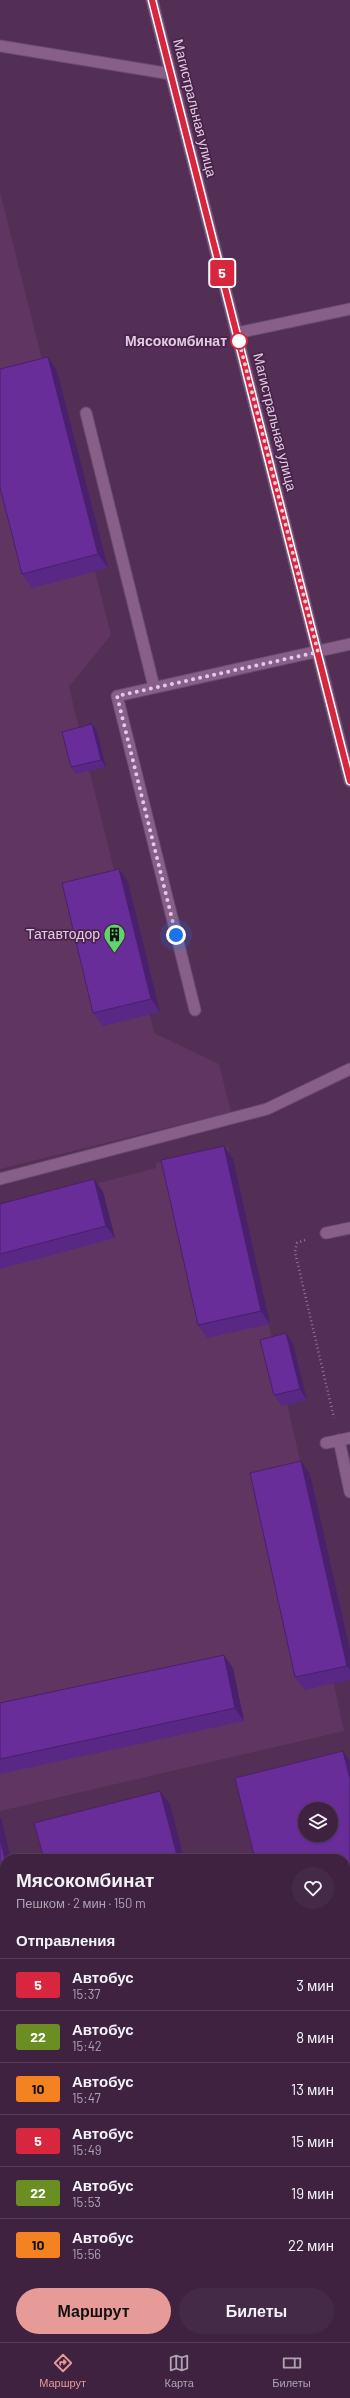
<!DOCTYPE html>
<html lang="ru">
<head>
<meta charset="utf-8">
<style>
	:root { --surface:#3e2240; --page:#452a47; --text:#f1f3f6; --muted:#ada4b1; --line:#573f59; --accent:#e69b98 }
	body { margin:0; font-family:Barlow,sans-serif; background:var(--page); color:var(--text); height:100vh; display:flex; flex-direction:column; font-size:15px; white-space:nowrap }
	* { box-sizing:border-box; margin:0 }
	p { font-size:13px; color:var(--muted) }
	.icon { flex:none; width:22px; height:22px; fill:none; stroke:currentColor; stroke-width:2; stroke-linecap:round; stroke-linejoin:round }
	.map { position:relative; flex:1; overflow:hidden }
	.sheet { position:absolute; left:0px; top:1854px; width:350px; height:488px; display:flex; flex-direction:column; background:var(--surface); border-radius:16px 16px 0 0; box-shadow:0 1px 3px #0004,0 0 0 1px var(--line) }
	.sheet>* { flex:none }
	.badge { padding:0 8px; border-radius:3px; font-size:14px; line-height:26px }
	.buttons { position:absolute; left:298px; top:1802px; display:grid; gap:8px }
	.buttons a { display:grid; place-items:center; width:40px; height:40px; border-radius:50%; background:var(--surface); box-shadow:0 1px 3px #0004,0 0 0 1px var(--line); font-size:20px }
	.you { position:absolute; width:20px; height:20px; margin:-10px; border:3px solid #fff; border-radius:50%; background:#1a73e8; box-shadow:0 0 0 6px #1a73e833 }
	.map>.badge { position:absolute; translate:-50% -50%; box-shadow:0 0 0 2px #fff }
	h2 { padding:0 16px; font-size:15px; line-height:36px }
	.round { display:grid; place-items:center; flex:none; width:42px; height:42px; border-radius:21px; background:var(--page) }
	.summary { display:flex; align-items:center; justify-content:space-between; height:68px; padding:0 16px }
	h1 { font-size:19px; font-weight:700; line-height:30px }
	.button { display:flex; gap:8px; margin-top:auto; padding:8px 16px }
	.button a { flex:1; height:46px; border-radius:24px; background:var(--accent); color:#111; font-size:16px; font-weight:700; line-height:46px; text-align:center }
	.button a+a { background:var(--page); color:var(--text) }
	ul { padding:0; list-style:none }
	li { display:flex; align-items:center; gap:12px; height:52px; padding:0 16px; border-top:1px solid var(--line) }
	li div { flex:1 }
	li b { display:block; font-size:15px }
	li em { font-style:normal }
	li .badge { min-width:44px; font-weight:700; text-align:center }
	.dock { display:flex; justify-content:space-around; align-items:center; height:56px; border-top:1px solid var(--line); background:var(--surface); font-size:11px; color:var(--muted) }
	.dock a { display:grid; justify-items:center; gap:2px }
	.dock .current { color:var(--accent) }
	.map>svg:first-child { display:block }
</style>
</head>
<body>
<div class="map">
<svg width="350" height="2342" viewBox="0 0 350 2342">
	<rect width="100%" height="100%" fill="#532e55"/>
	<path fill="#603562" d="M0,192L111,635L69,687L154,1033L219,1064L231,1112L0,1169Z
		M228,1147L309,1499L295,1505L344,1731L0,1811V1209L156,1168L155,1163Z"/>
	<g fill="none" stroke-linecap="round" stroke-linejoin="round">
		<defs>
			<path id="service" d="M237,333L350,309
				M86,413L154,687
				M195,1010L117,696L350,644
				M326,1233L350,1228
				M339,1440L350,1492
				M326,1443L350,1438"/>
			<path id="minor" d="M0,46L171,74
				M0,1179L267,1109L350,1069"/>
			<path id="secondary" d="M152,0L350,781"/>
		</defs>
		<use href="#service" stroke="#6b4b6d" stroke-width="13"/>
		<use href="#minor" stroke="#6b4b6d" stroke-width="13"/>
		<use href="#secondary" stroke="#6b4b6d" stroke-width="13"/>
		<path stroke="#947595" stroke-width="2.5" stroke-dasharray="1 3" stroke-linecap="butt" d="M305,1240L297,1243L295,1252L334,1418"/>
		<use href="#service" stroke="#875f89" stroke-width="11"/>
		<use href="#minor" stroke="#875f89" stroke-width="11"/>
		<use href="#secondary" stroke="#875f89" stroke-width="11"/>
	</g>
	<path fill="#592784" d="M57,371L108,568L32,588L22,574Z
		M92,724L97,731L106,767L76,774L71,767Z
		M119,869L128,882L160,1012L103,1026L93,1013Z
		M224,1146L233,1159L270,1324L207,1338L198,1325Z
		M94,1179L103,1192L115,1238L0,1269V1204Z
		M286,1333L293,1344L307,1400L282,1406L274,1395Z
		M310,1474L350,1650V1680L304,1690L295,1677Z
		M233,1668L244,1721L0,1774V1703Z
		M0,1818L5,1859V1909L0,1910Z"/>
	<path fill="#49206b" d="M48,357L57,371L108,568L98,554Z
		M92,724L97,731L106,767L101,760Z
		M119,869L128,882L160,1012L151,999Z
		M224,1146L233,1159L270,1324L261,1311Z
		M94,1179L103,1192L115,1238L106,1226Z
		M286,1333L293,1344L307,1400L300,1389Z
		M301,1461L310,1474L350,1650V1670L347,1666Z
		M224,1655L233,1668L244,1721L235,1708Z
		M343,1751L350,1761V1779Z
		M160,1791L170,1804L184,1859H178Z
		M0,1818H1L11,1859H5L0,1839Z"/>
	<path fill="#682d99" stroke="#49206b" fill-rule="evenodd" d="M48,357L98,554L22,574L0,487V369Z
		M92,724L101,760L71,767L62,732Z
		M119,869L151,999L93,1013L62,883Z
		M224,1146L261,1311L198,1325L161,1160Z
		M94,1179L106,1226L0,1254V1204Z
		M286,1333L300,1389L274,1395L260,1340Z
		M301,1461L347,1666L295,1677L250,1473Z
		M224,1655L235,1708L0,1759V1703Z
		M343,1751L350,1779V2114L345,2095V1859H255L235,1778ZM305,1809H331V1835H305Z
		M160,1791L178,1859H44L34,1823Z
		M0,1839L5,1859V1893L0,1895Z
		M5,2137V2197L0,2175V2138Z
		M350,2302V2342H202L220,2337H345V2303Z"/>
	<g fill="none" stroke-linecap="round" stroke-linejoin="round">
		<defs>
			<path id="line" d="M152,0L350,781"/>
		</defs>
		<use href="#line" stroke="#fff" stroke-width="9"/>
		<use href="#line" stroke="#d7263d" stroke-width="6"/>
		<path stroke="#e3cce3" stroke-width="4" stroke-dasharray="0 7.2" d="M176,935L117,696L318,652L239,341"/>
	</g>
	<defs>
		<symbol id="building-pin" viewBox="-11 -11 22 30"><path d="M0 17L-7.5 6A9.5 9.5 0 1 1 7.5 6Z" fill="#60d56b" stroke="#48244a"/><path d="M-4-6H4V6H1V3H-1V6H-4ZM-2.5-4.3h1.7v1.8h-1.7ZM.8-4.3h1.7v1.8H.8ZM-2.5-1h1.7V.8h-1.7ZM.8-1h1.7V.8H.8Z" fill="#111"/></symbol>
	</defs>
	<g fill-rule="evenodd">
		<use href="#building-pin" x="102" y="922" width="25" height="34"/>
	</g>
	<circle fill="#fff" stroke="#d7263d" stroke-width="2" cx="239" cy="341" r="8"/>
	<g text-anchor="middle" stroke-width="3.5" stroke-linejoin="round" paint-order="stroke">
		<g font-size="14" fill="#e3cce3" stroke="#48244a">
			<text transform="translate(195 108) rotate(76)" y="5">Магистральная улица</text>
			<text transform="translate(275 422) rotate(76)" y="5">Магистральная улица</text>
		</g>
		<g font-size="14" font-weight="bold" fill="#e3cce3" stroke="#48244a" text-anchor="end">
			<text x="227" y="346">Мясокомбинат</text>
		</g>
		<g font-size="14" fill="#e3cce3" stroke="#48244a" text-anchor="end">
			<text x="100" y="939">Татавтодор</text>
		</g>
	</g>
</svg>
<div class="buttons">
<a><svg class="icon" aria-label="layers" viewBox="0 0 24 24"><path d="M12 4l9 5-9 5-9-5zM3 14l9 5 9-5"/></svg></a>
</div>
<div class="you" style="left:176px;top:935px"></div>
<b class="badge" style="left:222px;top:273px;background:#d7263d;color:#fff">5</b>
<section class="sheet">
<div class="summary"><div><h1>Мясокомбинат</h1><p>Пешком · 2 мин · 150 m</p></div><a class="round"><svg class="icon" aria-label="heart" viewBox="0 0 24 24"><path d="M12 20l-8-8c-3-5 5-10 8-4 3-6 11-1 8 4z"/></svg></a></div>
<h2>Отправления</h2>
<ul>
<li><span class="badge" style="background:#d7263d;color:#fff">5</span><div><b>Автобус</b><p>15:37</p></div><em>3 мин</em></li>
<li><span class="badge" style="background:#6b8e23;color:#fff">22</span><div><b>Автобус</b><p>15:42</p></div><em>8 мин</em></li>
<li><span class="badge" style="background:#f58220;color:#111">10</span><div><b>Автобус</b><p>15:47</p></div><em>13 мин</em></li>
<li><span class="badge" style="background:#d7263d;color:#fff">5</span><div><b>Автобус</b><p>15:49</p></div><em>15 мин</em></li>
<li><span class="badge" style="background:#6b8e23;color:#fff">22</span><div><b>Автобус</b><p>15:53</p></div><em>19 мин</em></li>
<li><span class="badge" style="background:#f58220;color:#111">10</span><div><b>Автобус</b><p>15:56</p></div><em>22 мин</em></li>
</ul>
<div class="button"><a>Маршрут</a><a>Билеты</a></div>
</section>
</div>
<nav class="dock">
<a class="current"><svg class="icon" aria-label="directions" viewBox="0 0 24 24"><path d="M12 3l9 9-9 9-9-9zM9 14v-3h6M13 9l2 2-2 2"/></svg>Маршрут</a>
<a><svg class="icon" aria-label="map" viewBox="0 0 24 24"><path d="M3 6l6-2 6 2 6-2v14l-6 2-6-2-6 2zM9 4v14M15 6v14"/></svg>Карта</a>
<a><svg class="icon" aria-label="tickets" viewBox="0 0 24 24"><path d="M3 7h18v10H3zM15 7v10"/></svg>Билеты</a>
</nav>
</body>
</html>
